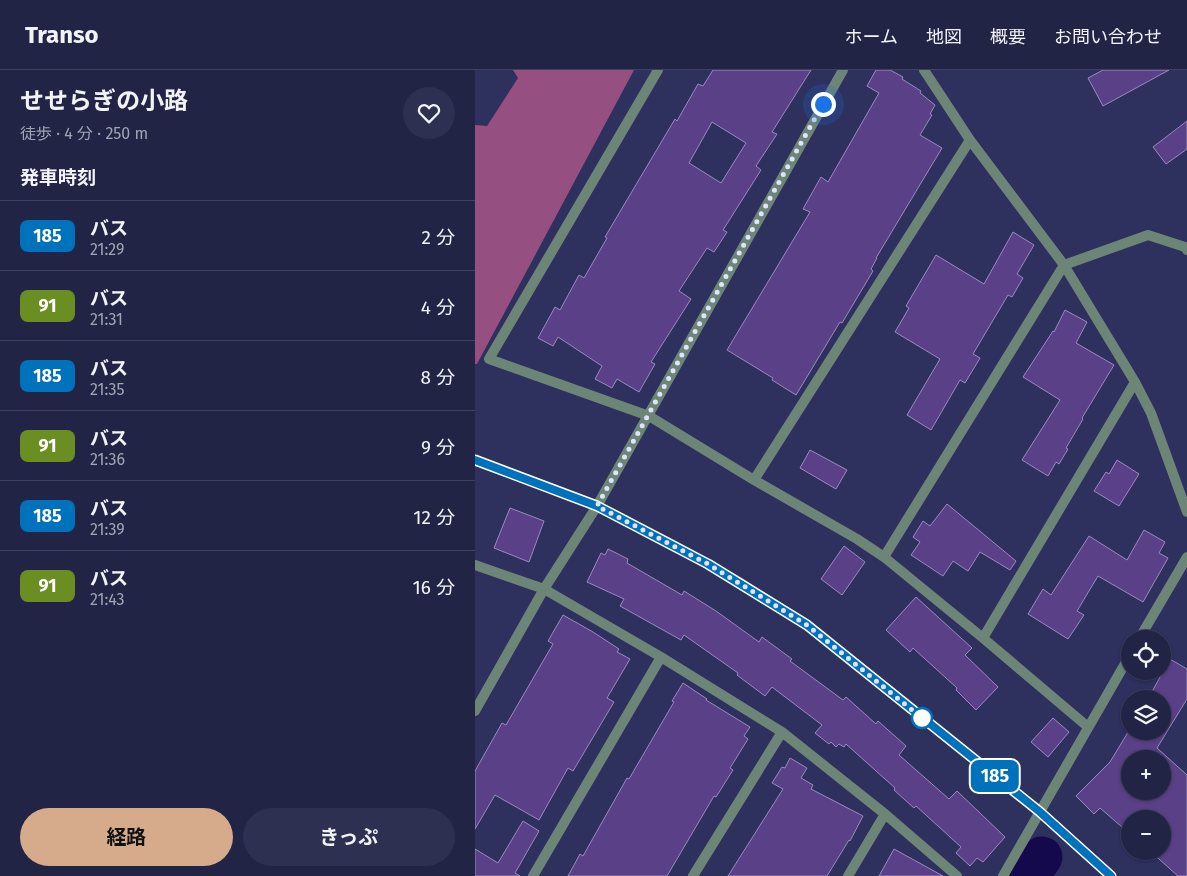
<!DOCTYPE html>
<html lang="ja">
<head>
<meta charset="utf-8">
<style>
	:root { --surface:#222446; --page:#2e3051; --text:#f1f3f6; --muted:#a2a4b3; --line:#3f415f; --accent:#d6ab8b }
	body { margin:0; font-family:"Fira Sans","Noto Sans JP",sans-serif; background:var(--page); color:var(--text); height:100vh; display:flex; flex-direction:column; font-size:19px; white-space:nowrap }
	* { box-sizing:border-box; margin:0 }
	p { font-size:16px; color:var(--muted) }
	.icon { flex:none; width:28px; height:28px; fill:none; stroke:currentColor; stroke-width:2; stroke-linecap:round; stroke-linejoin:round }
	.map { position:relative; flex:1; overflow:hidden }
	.side { display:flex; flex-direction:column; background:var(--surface); width:475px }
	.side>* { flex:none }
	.badge { padding:0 10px; border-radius:8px; font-size:18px; line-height:32px }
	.fabs { position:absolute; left:646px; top:560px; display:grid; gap:10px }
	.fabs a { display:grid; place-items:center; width:50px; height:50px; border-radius:50%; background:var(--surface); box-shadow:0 1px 4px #0004,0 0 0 1px var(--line); font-size:25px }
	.you { position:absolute; width:25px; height:25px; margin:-12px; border:4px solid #fff; border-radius:50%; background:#1a73e8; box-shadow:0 0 0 8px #1a73e833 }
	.map>.badge { position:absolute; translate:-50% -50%; box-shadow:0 0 0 2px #fff }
	h2 { padding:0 20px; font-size:19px; line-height:45px }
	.round { display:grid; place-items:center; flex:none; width:52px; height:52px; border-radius:26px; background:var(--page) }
	.overview { display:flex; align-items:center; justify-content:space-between; height:85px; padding:0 20px }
	h1 { font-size:24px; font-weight:700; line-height:38px }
	.button { display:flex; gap:10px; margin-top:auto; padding:10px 20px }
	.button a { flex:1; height:58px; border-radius:30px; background:var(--accent); color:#111; font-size:20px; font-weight:700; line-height:58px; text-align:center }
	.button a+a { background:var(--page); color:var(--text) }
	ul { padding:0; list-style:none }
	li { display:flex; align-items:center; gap:15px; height:70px; padding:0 20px; border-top:1px solid var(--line) }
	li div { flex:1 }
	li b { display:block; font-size:19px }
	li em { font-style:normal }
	li .badge { min-width:55px; font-weight:700; text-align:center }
	header { display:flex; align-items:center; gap:30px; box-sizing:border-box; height:70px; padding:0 25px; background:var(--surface); border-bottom:1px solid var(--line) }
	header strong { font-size:24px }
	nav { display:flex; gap:28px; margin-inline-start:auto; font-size:18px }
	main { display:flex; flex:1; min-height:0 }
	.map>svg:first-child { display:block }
</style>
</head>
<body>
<header>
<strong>Transo</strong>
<nav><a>ホーム</a><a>地図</a><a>概要</a><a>お問い合わせ</a></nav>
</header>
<main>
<section class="side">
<div class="overview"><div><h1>せせらぎの小路</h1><p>徒歩 · 4 分 · 250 m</p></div><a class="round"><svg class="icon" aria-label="heart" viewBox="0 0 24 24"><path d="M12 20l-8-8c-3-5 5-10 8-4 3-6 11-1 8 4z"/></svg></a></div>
<h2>発車時刻</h2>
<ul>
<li><span class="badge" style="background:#0072bc;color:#fff">185</span><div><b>バス</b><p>21:29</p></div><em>2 分</em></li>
<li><span class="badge" style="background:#6b8e23;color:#fff">91</span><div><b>バス</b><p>21:31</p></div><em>4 分</em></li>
<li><span class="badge" style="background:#0072bc;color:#fff">185</span><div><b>バス</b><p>21:35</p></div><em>8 分</em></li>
<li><span class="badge" style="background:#6b8e23;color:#fff">91</span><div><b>バス</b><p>21:36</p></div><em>9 分</em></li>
<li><span class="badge" style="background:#0072bc;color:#fff">185</span><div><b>バス</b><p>21:39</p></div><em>12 分</em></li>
<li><span class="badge" style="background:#6b8e23;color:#fff">91</span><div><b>バス</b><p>21:43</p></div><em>16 分</em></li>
</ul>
<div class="button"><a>経路</a><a>きっぷ</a></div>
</section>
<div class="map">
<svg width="712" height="806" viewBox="0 0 712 806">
	<rect width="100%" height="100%" fill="#2e305e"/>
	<path fill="#964f81" d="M38,0H159L2,294H0V55L12,56L43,8Z"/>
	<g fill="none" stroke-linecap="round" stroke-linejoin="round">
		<path stroke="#15094d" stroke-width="41" d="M554,806L567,787"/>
	</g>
	<path fill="#5a4086" stroke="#9b8abf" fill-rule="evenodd" d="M238,0H336L297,62L302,64L281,96L286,100L248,160L252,162L239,182L232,178L204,221L216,229L176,292L180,294L164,322L142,309L137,318L120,309L127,296L83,267L78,276L63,268L80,237L85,240L104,205L109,208L132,168L130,167L200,49L202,51L223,14L228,16ZM237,52L271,73L246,113L214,93Z
		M401,0H415L428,7L427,9L446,21L445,23L460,35L455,44L457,45L445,65L467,78L401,188H402L396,199L398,201L367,253L365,252L321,325L297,310L298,308L252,280L335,142L328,139L346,107L353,112L404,23L392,16Z
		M628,0H694L628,36L613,8Z
		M712,51V79L691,94L678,77Z
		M538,162L559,175L542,204L548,208L537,227L533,225L498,284L505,288L490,313L485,310L456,360L432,345L465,289L420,262L434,238L431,236L461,185L509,214Z
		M590,240L612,252L601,273L639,295L607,348L608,349L591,378L593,379L584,394L581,392L573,406L547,390L585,330L548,307L578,261L579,262Z
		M335,380L372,400L361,419L325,398Z
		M642,390L664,404L644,436L619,421L631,402L634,404Z
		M472,434L541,491L535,500L505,482L493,501L478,491L468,506L436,485L445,472L438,467L448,451L455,456Z
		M35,438L69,451L54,492L19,478Z
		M669,460L690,472L684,483L693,488L668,532L623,506L602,541L609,545L593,569L553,544L568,519L576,525L614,466L652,490Z
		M369,476L390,492L367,525L346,509Z
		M133,479L153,489L152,493L207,525L209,521L241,541L284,572L287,567L317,589L315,591L368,630L371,627L401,654L403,651L431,676L424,685L474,729L482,721L530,767L508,792L502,788L495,796L481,783L486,777L441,736L439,738L419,720L420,718L371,674L369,677L364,674L361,677L356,672L354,674L340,663L347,655L297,617L290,626L262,605L263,603L209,565L206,570L145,536L149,529L112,512L126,483L130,485Z
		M441,527L497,578L490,585L523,617L501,640L481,620L482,618L438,578L435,582L411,560Z
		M88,545L118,562L144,579L142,582L155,589L132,628L139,632L98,701L93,698L64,750L20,725L0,759V701L27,653L31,655L78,574L73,571Z
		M695,589L712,599V629L682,678L712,705V806H703L675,781H688V749H655V764L625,738L619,744L601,726L635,692L655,659V661H688V629H673ZM655,689H688V721H655Z
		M208,613L232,629L231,630L275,657L269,666L273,669L255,698L258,700L241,727L239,726L192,806H93L105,784L108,786L152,708L154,709L199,632L197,631Z
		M578,648L594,662L573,687L556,672Z
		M315,688L332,698L326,708L338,715L336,719L388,746L375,771L374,770L352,806H253L308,719L297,713L307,697L310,698Z
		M48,751L64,761L40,803L45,806H0V779L23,793Z
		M419,779L468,806H404Z"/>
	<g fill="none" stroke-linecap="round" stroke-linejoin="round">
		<path stroke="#6d8577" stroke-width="10" d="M183,0L14,289L174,346L279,410L382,469L409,487L508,568L613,657
			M449,0L495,70L589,195L660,312L676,343L712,442
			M279,410L495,70
			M409,487L589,195L673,165L710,177L712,180
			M0,495L69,519L186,587L307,662L410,744L482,806
			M508,568L660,312
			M664,569L712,487
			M0,641L69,519L122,436L368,0
			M58,806L186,587
			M218,806L307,662
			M373,806L410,744
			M528,806L655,585"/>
		<path stroke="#6d8577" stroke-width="10" d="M0,390L122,436L202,477L264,512L332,555L565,742L636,806"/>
	</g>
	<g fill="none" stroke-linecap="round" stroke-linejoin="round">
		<defs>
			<path id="line" d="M0,390L122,436L233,494L332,555L565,742L636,806"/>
		</defs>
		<use href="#line" stroke="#fff" stroke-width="11"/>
		<use href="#line" stroke="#0072bc" stroke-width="8"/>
		<path stroke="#e0e3fb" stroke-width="5" stroke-dasharray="0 9" d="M348,34L122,436L233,494L332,555L447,648"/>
	</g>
	<circle fill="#fff" stroke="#0072bc" stroke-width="2.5" cx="447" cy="648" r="10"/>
</svg>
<div class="fabs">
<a><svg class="icon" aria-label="locate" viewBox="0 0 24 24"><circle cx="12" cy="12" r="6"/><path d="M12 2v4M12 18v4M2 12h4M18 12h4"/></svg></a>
<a><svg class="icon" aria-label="layers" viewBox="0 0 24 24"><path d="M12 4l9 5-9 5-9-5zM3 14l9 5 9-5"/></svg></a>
<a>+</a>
<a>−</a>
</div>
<div class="you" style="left:348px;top:34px"></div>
<b class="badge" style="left:520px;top:706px;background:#0072bc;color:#fff">185</b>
</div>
</main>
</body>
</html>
